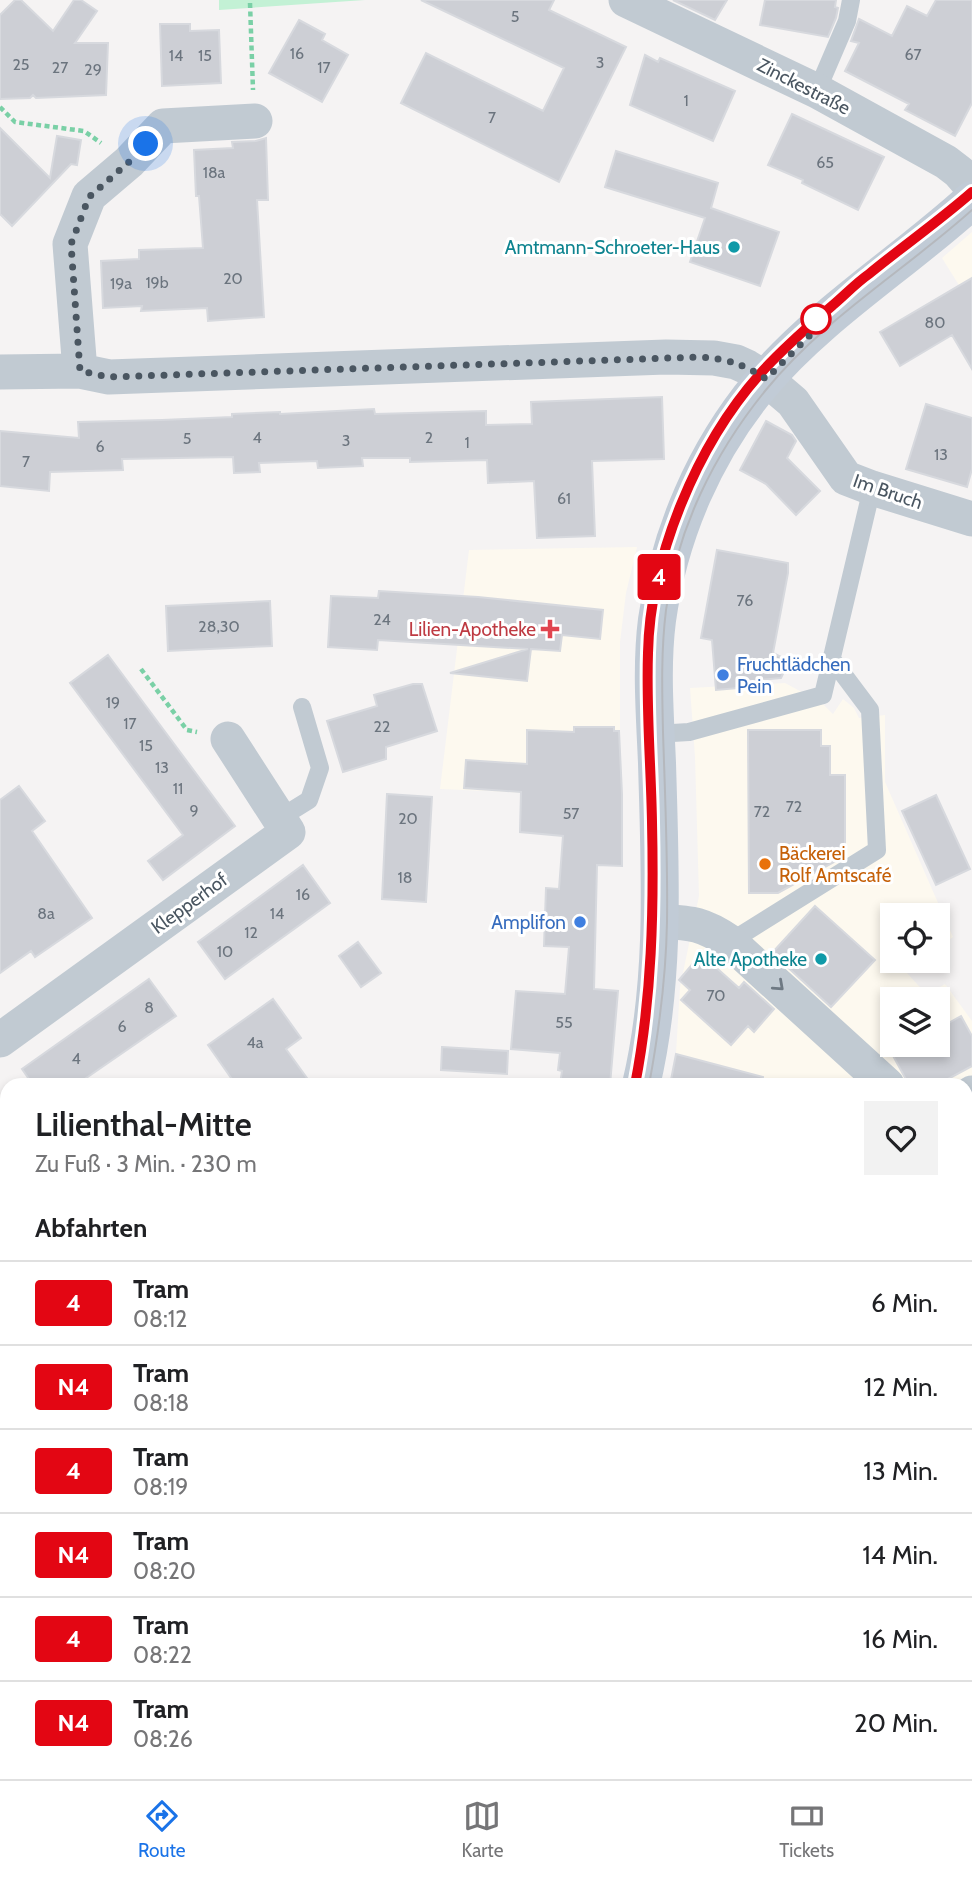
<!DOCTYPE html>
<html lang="de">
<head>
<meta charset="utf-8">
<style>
	:root { --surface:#fff; --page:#f2f2f2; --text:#202124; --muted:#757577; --line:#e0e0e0; --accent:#1a73e8 }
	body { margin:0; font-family:Cabin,sans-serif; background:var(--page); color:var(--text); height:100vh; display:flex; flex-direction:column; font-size:26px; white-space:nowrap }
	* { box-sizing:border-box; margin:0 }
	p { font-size:23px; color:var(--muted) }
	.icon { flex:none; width:38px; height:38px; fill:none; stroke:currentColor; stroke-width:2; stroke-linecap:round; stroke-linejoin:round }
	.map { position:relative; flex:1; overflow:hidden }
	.sheet { position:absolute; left:0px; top:1078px; width:973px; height:702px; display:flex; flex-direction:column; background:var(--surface); border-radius:21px 21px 0 0; box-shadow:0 4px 10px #0003 }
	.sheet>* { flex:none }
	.badge { padding:0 14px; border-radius:5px; font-size:24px; line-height:46px }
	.controls { position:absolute; left:880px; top:903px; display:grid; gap:14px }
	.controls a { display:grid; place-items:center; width:70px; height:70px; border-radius:0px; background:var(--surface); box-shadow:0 4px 10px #0003; font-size:35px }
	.you { position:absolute; width:35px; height:35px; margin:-18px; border:5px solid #fff; border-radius:50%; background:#1a73e8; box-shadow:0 0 0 10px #1a73e833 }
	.map>.badge { position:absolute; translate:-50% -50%; box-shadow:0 0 0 4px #fff }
	h2 { padding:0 35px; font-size:26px; line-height:63px }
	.round { display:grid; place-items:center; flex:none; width:74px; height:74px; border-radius:0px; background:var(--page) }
	.head { display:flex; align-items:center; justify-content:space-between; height:119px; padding:0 35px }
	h1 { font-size:33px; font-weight:600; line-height:52px }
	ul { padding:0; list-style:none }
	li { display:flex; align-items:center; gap:21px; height:84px; padding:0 35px; border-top:2px solid var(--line) }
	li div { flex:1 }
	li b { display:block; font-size:26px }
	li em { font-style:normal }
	li .badge { min-width:77px; font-weight:700; text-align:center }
	.tabs { display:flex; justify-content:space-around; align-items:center; height:98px; border-top:2px solid var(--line); background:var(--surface); font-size:19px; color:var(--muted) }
	.tabs a { display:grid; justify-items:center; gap:4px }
	.tabs .on { color:var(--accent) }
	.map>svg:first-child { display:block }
</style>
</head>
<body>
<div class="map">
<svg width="972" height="1779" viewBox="0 0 972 1779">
	<rect width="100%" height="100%" fill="#f5f3f3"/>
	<path fill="#fdf9ef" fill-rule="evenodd" d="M972,232V306L942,258Z
		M637,547L626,593L620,642V797L440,789L469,550Z
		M785,683L822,703L833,714L843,699L854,708L859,718L885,715V782L953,937L938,948V915H892V961H922L907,973L927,995L945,984L972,1021V1531L966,1533V1085H671L675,1070L680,987L699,896L695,757L690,688ZM892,999H938V1045H892Z"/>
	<path fill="#c3f1d5" d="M219,0H365L219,10Z"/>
	<path fill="#cdcfd5" stroke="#d7d9de" stroke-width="2" d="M15,0H21L53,31L74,0H81L97,11L75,43H108L106,95L36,98L33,95L30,98L0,99V15Z
		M421,0H554L549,10L626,47L559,182L401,103L426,53L543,111L564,68Z
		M673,0H727L715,20Z
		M765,0H836L835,7L838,8L836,18L828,37L760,25Z
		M936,0H972V103L955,136L905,110L909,104L845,71L859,43L851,41L859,19L892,36L907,6L927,16Z
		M299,20L325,34L322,40L348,55L322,102L269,73Z
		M160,24H190V31L219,30L221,83L162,86Z
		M645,55L658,62L660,58L735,91L713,141L630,105Z
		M792,114L884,157L858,210L802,183L803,180L768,165Z
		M0,128L50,178L57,136L81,140L77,165L71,164L12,226L0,214Z
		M266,138L268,200H257L264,317L208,321L207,308L141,311L142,306L103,308L101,261L139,259V250L203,248L199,196H196L194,150L233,148L232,142L256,141Z
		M616,151L718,183L711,208L779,232L760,286L690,262L705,218L605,187Z
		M972,278V369L952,335L900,366L880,332Z
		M662,397L664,459L592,461L595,536L537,538L534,481L488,483L487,460L410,462V458H362L363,466L318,468L317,461L259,463L260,472L234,473L233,457L122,459L123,470L50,472L49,491L0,486V431L79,438L78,422L162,420L232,417V414L280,412V414L374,409L375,414L486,411V425L532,424L531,402Z
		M926,404L972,418V469L967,487L906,469Z
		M766,421L792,435L796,441L787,458L820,491L796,515L766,484L740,470Z
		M717,550L788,563V573L773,653L789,661L781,678L760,680L761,686L716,690L712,640L701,638Z
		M379,591L478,597L603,610L600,639L562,635L560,651L531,649L527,681L450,673L528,649L378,640L377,650L328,647L331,596L378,598Z
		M270,601L272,646L168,651L166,606Z
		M108,655L235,826L163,880L148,861L183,835L70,683Z
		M413,684H422L437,731L386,747V759L343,772L327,721L377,706L374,695Z
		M574,727H614V731H619L622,794V866L597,865L594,989L618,991L610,1085H560L562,1071L558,1070L560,1053L511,1049L516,991L565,994L569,947L544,946L546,888L559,889L563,836L520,832L521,792L464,788L466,760L527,764V730L574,732Z
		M748,730H821V746H830V775H845V856L778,893H749Z
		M19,786L45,821L32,831L92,918L35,957L31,951L0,973V800Z
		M387,794L432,797L426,902L382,899Z
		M936,795L970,869L936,885L902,811Z
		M303,865L330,903L225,979L198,942Z
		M815,906L875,960L831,1007L772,953Z
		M358,942L381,973L361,987L339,956Z
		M701,954L739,988L744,982L774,1009L754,1032L748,1026L731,1045L681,1000L690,990L679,980Z
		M149,979L176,1016L76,1085H33L22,1069Z
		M273,999L301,1038L286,1049L312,1085H236L208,1045Z
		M961,1016L972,1036V1066L937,1085H909L892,1054L909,1045H938V1029Z
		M442,1047L508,1051L507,1074L441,1070Z
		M676,1054L763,1077L762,1085H670Z"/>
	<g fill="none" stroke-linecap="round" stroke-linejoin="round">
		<path stroke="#7ad0a6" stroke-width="4.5" stroke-dasharray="5 3.5" stroke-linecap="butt" d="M250,3L253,90
			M0,107L15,122L84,131L101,143
			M141,669L187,730L197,732"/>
		<path stroke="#c1cad2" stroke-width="18" d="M817,91L847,21L851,0
			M656,734L689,732L823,695L872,488
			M280,818L309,800L320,768L302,707
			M730,942L877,850L870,710L831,658
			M624,1773L634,1779
			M826,1779L827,1773"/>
		<path stroke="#c1cad2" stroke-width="35" d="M626,0L817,91L946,162L959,172L972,187
			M80,371L70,244L89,196L129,162L163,126L255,121
			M0,372L80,371L109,377L666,357L714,358L736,362L747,367L766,379L793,402L846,478L872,488L972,519
			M659,921C691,923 702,923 730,942L887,1085
			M0,1040L288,832L228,739
			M966,1097L972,1093
			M0,1137L7,1150
			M88,1773L93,1779"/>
		<path stroke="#c1cbd6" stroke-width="38" d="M641,1085C666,980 660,870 657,763C655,716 651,667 657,620C669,534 705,451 760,385C821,313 903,263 972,200
			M0,1685L7,1680"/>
		<path stroke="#b5b8bd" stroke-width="2" d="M635,1085C651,998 654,910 652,822C651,764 644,706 648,648C655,549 694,448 760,374C790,339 832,303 869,274C903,246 939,221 972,192
			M649,1085C659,1031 666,977 667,922C668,859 665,795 663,732C662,691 661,650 666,610C677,529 714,454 765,391C823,319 904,271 972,210
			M0,1677L7,1672
			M0,1694L7,1689"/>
	</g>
	<defs><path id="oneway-chevron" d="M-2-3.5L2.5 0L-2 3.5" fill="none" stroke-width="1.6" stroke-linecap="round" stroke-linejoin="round" transform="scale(1.75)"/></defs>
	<use stroke="#6e7983" href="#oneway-chevron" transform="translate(779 986) rotate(42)"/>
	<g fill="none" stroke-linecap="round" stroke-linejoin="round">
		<defs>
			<path id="line" d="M635,1085C652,998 654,910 652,822C651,766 646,709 648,653C650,557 697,445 760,374C782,349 808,327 833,305C845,295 856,283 869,274C903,246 939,221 972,192"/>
		</defs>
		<use href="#line" stroke="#fff" stroke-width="16"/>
		<use href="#line" stroke="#e30613" stroke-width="10"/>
		<path stroke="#4a5661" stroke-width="7" stroke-dasharray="0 12.6" d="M146,144L129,162L89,197L71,244L80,371L109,377L701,357C728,359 743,364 766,379L822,323L816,319"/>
	</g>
	<g fill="#0f9aa8" stroke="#fff" stroke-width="2.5">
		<circle cx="734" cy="247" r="7"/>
		<circle cx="821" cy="959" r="7"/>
	</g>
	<circle fill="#fff" stroke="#e30613" stroke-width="3.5" cx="816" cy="319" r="14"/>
	<path fill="#e0444e" stroke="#fff" stroke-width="2.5" d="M546.5 618.5h7v7h7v7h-7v7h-7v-7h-7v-7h7z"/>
	<g fill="#3f7fe0" stroke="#fff" stroke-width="2.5">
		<circle cx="723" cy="675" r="7"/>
		<circle cx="580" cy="922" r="7"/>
	</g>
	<circle fill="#e8710a" stroke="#fff" stroke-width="2.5" cx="765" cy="864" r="7"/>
	<g text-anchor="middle" stroke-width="6" stroke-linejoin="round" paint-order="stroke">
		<g font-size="16" fill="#6b747e">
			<text x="515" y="22">5</text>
			<text x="297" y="59">16</text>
			<text x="913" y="60">67</text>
			<text x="176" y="61">14</text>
			<text x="205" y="61">15</text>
			<text x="600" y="68">3</text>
			<text x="21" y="70">25</text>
			<text x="60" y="73">27</text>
			<text x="324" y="73">17</text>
			<text x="93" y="75">29</text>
			<text x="686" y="106">1</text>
			<text x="492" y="123">7</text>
			<text x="825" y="168">65</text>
			<text x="214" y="178">18a</text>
			<text x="233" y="284">20</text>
			<text x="157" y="288">19b</text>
			<text x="121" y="289">19a</text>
			<text x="935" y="328">80</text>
			<text x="257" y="443">4</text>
			<text x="429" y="443">2</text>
			<text x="187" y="444">5</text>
			<text x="346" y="446">3</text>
			<text x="467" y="448">1</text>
			<text x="100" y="452">6</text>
			<text x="941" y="460">13</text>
			<text x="26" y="467">7</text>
			<text x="564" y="504">61</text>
			<text x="745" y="606">76</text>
			<text x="382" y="625">24</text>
			<text x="219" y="632">28,30</text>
			<text x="113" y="708">19</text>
			<text x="130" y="729">17</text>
			<text x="382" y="732">22</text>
			<text x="146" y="751">15</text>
			<text x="162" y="773">13</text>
			<text x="178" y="794">11</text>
			<text x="794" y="812">72</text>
			<text x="194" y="816">9</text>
			<text x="762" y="817">72</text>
			<text x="571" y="819">57</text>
			<text x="408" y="824">20</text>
			<text x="405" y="883">18</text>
			<text x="303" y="900">16</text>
			<text x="46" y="919">8a</text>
			<text x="277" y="919">14</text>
			<text x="251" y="938">12</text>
			<text x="225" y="957">10</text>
			<text x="716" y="1001">70</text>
			<text x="149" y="1013">8</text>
			<text x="564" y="1028">55</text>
			<text x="122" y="1032">6</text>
			<text x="255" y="1048">4a</text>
			<text x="76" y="1064">4</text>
		</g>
		<g font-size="19" fill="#4a5661" stroke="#fff">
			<text transform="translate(804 86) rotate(27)" y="7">Zinckestraße</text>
			<text transform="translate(888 491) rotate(19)" y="7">Im Bruch</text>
			<text transform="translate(189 903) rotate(-36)" y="7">Klepperhof</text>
		</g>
		<g font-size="19" fill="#0d838f" stroke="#fff" text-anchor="end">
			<text x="720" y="254">Amtmann-Schroeter-Haus</text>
			<text x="807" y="966">Alte Apotheke</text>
		</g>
		<g font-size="19" fill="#be3a42" stroke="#fff" text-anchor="end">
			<text x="536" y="636">Lilien-Apotheke</text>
		</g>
		<g font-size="19" fill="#366cbe" stroke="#fff" text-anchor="start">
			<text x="737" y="671">Fruchtlädchen<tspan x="737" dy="22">Pein</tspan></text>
			<text x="566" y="929" text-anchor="end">Amplifon</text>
		</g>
		<g font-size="19" fill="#c56008" stroke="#fff" text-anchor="start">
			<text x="779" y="860">Bäckerei<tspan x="779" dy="22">Rolf Amtscafé</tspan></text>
		</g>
	</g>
</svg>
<div class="controls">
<a><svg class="icon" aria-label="locate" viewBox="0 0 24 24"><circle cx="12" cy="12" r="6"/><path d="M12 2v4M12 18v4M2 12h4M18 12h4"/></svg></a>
<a><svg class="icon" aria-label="layers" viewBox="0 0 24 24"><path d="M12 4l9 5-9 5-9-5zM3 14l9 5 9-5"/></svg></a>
</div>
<div class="you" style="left:146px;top:144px"></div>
<b class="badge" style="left:659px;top:577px;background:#e30613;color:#fff">4</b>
<section class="sheet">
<div class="head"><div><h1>Lilienthal-Mitte</h1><p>Zu Fuß · 3 Min. · 230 m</p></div><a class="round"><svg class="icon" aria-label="heart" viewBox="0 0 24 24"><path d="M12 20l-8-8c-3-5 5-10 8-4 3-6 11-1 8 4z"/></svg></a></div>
<h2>Abfahrten</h2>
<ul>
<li><span class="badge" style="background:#e30613;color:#fff">4</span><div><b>Tram</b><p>08:12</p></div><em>6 Min.</em></li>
<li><span class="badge" style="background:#e30613;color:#fff">N4</span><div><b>Tram</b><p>08:18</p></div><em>12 Min.</em></li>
<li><span class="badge" style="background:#e30613;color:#fff">4</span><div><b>Tram</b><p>08:19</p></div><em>13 Min.</em></li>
<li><span class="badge" style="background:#e30613;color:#fff">N4</span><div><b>Tram</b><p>08:20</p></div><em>14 Min.</em></li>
<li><span class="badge" style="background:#e30613;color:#fff">4</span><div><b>Tram</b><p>08:22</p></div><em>16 Min.</em></li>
<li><span class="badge" style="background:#e30613;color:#fff">N4</span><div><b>Tram</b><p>08:26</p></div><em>20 Min.</em></li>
</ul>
</section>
</div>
<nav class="tabs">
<a class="on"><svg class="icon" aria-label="directions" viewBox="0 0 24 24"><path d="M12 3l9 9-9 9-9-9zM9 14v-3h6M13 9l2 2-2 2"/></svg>Route</a>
<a><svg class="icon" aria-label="map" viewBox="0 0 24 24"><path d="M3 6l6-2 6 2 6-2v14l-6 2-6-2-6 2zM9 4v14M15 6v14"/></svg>Karte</a>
<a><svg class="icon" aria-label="tickets" viewBox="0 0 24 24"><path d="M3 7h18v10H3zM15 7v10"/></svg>Tickets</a>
</nav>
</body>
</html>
